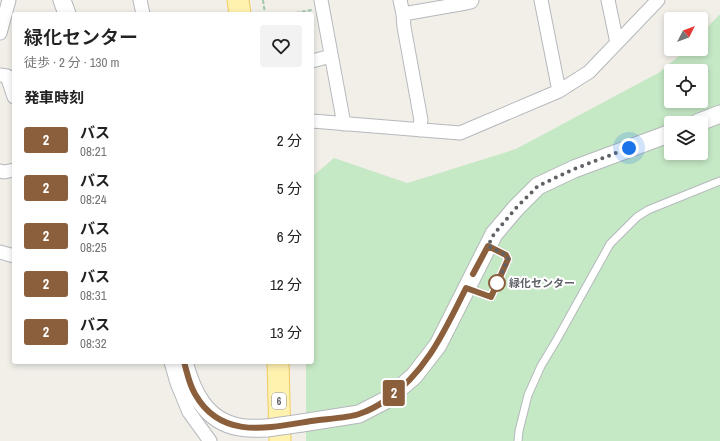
<!DOCTYPE html>
<html lang="ja">
<head>
<meta charset="utf-8">
<style>
	:root { --surface:#fff; --page:#f2f2f2; --text:#222; --muted:#767676 }
	body { margin:0; font-family:"Archivo Narrow","Noto Sans JP",sans-serif; background:var(--page); color:var(--text); height:100vh; display:flex; flex-direction:column; font-size:15px; white-space:nowrap }
	* { box-sizing:border-box; margin:0 }
	p { font-size:13px; color:var(--muted) }
	.icon { flex:none; width:22px; height:22px; fill:none; stroke:currentColor; stroke-width:2; stroke-linecap:round; stroke-linejoin:round }
	.map { position:relative; flex:1; overflow:hidden }
	.drawer { position:absolute; left:12px; top:12px; width:302px; height:352px; display:flex; flex-direction:column; background:var(--surface); border-radius:4px; box-shadow:0 2px 6px #0003 }
	.drawer>* { flex:none }
	.badge { padding:0 8px; border-radius:3px; font-size:14px; line-height:26px }
	.needle { width:26px; rotate:48deg }
	.controls { position:absolute; left:664px; top:12px; display:grid; gap:8px }
	.controls a { display:grid; place-items:center; width:44px; height:44px; border-radius:4px; background:var(--surface); box-shadow:0 2px 6px #0003; font-size:20px }
	.you { position:absolute; width:20px; height:20px; margin:-10px; border:3px solid #fff; border-radius:50%; background:#1a73e8; box-shadow:0 0 0 6px #1a73e833 }
	.map>.badge { position:absolute; translate:-50% -50%; box-shadow:0 0 0 2px #fff }
	h2 { padding:0 12px; font-size:15px; line-height:36px }
	.round { display:grid; place-items:center; flex:none; width:42px; height:42px; border-radius:4px; background:var(--page) }
	.summary { display:flex; align-items:center; justify-content:space-between; height:68px; padding:0 12px }
	h1 { font-size:19px; font-weight:600; line-height:30px }
	ul { padding:0; list-style:none }
	li { display:flex; align-items:center; gap:12px; height:48px; padding:0 12px }
	li div { flex:1 }
	li b { display:block; font-size:15px }
	li em { font-style:normal }
	li .badge { min-width:44px; font-weight:700; text-align:center }
	.map>svg:first-child { display:block }
</style>
</head>
<body>
<div class="map">
<svg width="720" height="441" viewBox="0 0 720 441">
	<rect width="100%" height="100%" fill="#f1efe8"/>
	<path fill="#c5e8c5" fill-rule="evenodd" d="M720,14V441H306V362H312V177L334,158L407,183L411,182L516,149L660,72L687,49H701V34ZM671,71H701V101H671ZM671,123H701V153H671Z"/>
	<g fill="none" stroke-linecap="round" stroke-linejoin="round">
		<defs>
			<path id="service" d="M467,288L491,297L508,259L506,255L488,246
				M518,441L519,431L528,395L541,366L556,341L610,244L637,217L648,210L720,181"/>
			<path id="minor" d="M140,0L143,14
				M321,0L344,124
				M400,0L403,14L466,3L471,2L472,0
				M541,0L559,91
				M608,0L617,43
				M403,14L404,27L421,120L419,130
				M0,33L9,0
				M312,61L331,56
				M0,75L7,76L14,97
				M312,121L460,133L559,91L589,72L658,0
				M0,171L4,172L14,170
				M0,252L14,256
				M171,362L177,383L189,412L210,441"/>
			<path id="tertiary" d="M62,0L67,14
				M697,123L720,114
				M184,362C192,391 205,421 239,427C248,429 257,428 267,428
				M302,423L359,414L386,400L414,376L438,345L494,234L516,208L538,186L574,169L671,133"/>
			<path id="primary" d="M238,0L240,14
				M278,362L280,441"/>
		</defs>
		<use href="#service" stroke="#b5b8bc" stroke-width="9"/>
		<use href="#minor" stroke="#b5b8bc" stroke-width="15"/>
		<use href="#tertiary" stroke="#b5b8bc" stroke-width="19"/>
		<use href="#primary" stroke="#f2c960" stroke-width="23"/>
		<path stroke="#9cc7a9" stroke-width="2" stroke-dasharray="4 2" stroke-linecap="butt" d="M263,0L265,14
			M290,14L312,10"/>
		<use href="#service" stroke="#fff" stroke-width="7"/>
		<use href="#minor" stroke="#fff" stroke-width="13"/>
		<use href="#tertiary" stroke="#fff" stroke-width="17"/>
		<use href="#primary" stroke="#fff2af" stroke-width="21"/>
		<defs>
			<path id="tertiary-bridge" d="M267,428L302,423"/>
		</defs>
		<use href="#tertiary-bridge" stroke="#b5b8bc" stroke-width="19" stroke-linecap="butt"/>
		<use href="#tertiary-bridge" stroke="#fff" stroke-width="17"/>
	</g>
	<g fill="none" stroke-linecap="round" stroke-linejoin="round">
		<defs>
			<path id="line" d="M184,362C187,372 189,384 195,394C221,440 268,428 311,421C324,419 348,418 359,414C368,411 379,405 386,400C426,373 445,330 466,288L491,297L508,259L506,255L488,246L473,274"/>
		</defs>
		<use href="#line" stroke="#fff" stroke-width="9"/>
		<use href="#line" stroke="#8b5e3c" stroke-width="6"/>
		<path stroke="#5f6368" stroke-width="4" stroke-dasharray="0 7.2" d="M497,283V284L508,259L506,255L488,246L494,234L516,208L538,186L574,169L629,148"/>
	</g>
	<circle fill="#fff" stroke="#8b5e3c" stroke-width="2" cx="497" cy="283" r="8"/>
	<g text-anchor="middle" stroke-width="4" stroke-linejoin="round" paint-order="stroke">
		<rect fill="#fff" stroke="#8f9295" stroke-width="1" x="272" y="393" width="14" height="16" rx="3"/>
		<g font-size="10" font-weight="bold" fill="#5f6368">
			<text x="279" y="405">6</text>
		</g>
		<g font-size="11" font-weight="bold" fill="#5f6368" stroke="#fff" text-anchor="start">
			<text x="509" y="287">緑化センター</text>
		</g>
	</g>
</svg>
<div class="controls">
<a><svg class="needle" viewBox="-14 -14 28 28"><path d="M0-13l5 13h-10z" fill="#e53935"/><path d="M0 13l5-13h-10z" fill="#767676"/></svg></a>
<a><svg class="icon" aria-label="locate" viewBox="0 0 24 24"><circle cx="12" cy="12" r="6"/><path d="M12 2v4M12 18v4M2 12h4M18 12h4"/></svg></a>
<a><svg class="icon" aria-label="layers" viewBox="0 0 24 24"><path d="M12 4l9 5-9 5-9-5zM3 14l9 5 9-5"/></svg></a>
</div>
<div class="you" style="left:629px;top:148px"></div>
<b class="badge" style="left:394px;top:393px;background:#8b5e3c;color:#fff">2</b>
<section class="drawer">
<div class="summary"><div><h1>緑化センター</h1><p>徒歩 · 2 分 · 130 m</p></div><a class="round"><svg class="icon" aria-label="heart" viewBox="0 0 24 24"><path d="M12 20l-8-8c-3-5 5-10 8-4 3-6 11-1 8 4z"/></svg></a></div>
<h2>発車時刻</h2>
<ul>
<li><span class="badge" style="background:#8b5e3c;color:#fff">2</span><div><b>バス</b><p>08:21</p></div><em>2 分</em></li>
<li><span class="badge" style="background:#8b5e3c;color:#fff">2</span><div><b>バス</b><p>08:24</p></div><em>5 分</em></li>
<li><span class="badge" style="background:#8b5e3c;color:#fff">2</span><div><b>バス</b><p>08:25</p></div><em>6 分</em></li>
<li><span class="badge" style="background:#8b5e3c;color:#fff">2</span><div><b>バス</b><p>08:31</p></div><em>12 分</em></li>
<li><span class="badge" style="background:#8b5e3c;color:#fff">2</span><div><b>バス</b><p>08:32</p></div><em>13 分</em></li>
</ul>
</section>
</div>
</body>
</html>
